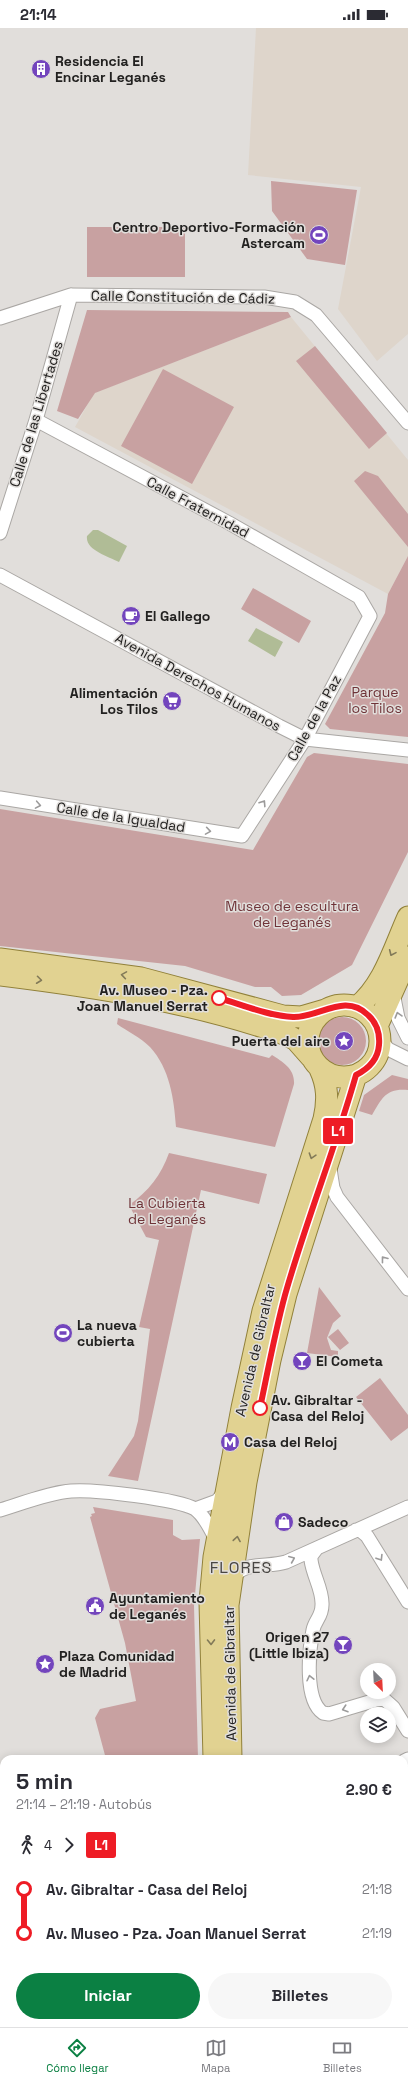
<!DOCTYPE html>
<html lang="es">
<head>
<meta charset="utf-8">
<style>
	:root { --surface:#fff; --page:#f7f7f7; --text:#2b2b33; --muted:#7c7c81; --line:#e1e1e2; --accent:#0b8043 }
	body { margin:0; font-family:"Space Grotesk",sans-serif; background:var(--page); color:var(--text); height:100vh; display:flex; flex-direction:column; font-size:15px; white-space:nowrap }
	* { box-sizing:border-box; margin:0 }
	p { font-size:13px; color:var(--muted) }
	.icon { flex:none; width:22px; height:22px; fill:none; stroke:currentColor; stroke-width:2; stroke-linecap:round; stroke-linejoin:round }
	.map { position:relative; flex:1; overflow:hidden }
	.side { position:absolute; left:0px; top:1727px; width:408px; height:272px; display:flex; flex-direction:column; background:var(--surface); border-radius:12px 12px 0 0; box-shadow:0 2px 10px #0003 }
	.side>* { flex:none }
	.badge { padding:0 8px; border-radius:3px; font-size:14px; line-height:26px }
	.needle { width:26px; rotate:156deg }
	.fabs { position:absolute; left:360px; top:1635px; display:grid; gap:8px }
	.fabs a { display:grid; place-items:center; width:36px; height:36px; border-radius:50%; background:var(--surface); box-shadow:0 2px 10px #0003; font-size:20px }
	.map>.badge { position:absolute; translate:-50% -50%; box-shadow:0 0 0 2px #fff }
	.legs { display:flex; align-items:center; gap:6px; height:44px; padding:0 16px; font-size:13px }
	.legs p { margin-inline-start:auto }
	.summary { display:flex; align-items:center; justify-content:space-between; height:68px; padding:0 16px }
	h1 { font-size:22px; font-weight:800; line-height:30px }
	.action { display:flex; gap:8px; margin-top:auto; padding:8px 16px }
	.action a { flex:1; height:46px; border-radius:24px; background:var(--accent); color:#fff; font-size:16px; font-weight:800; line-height:46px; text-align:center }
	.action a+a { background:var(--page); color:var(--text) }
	ul { padding:0 16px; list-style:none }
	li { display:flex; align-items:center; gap:14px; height:44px; font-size:15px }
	li i { display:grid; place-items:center; width:6px; height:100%; margin:0 5px; background:currentColor }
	li i::after { content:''; width:10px; height:10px; margin:-5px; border:3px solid; border-radius:50%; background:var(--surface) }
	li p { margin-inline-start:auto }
	li:first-child i { background:linear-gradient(#0000 50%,currentColor 0) }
	li:last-child i { background:linear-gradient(currentColor 50%,#0000 0) }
	.status { display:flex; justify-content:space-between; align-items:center; height:28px; padding:0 20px; background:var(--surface); direction:ltr }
	.status svg { height:11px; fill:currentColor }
	.menu { display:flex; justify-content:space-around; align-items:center; height:56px; border-top:1px solid var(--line); background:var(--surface); font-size:11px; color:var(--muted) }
	.menu a { display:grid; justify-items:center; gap:2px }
	.menu .on { color:var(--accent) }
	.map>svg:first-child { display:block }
</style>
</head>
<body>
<div class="status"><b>21:14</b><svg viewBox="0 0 49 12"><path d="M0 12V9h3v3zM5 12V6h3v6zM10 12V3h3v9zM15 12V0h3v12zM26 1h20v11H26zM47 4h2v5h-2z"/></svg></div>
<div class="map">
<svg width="408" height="1999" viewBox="0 0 408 1999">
	<rect width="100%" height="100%" fill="#e1dedb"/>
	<path fill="#ded5cb" d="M256,0H408V306L377,333L338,281L361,159L248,147Z
		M291,289L408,432V528L388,566L75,399L94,365Z
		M143,1995H277L278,1999H145Z"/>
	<path fill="#c8a1a1" d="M271,153L357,162L345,237L307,231L272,183Z
		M87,199H185V249H87Z
		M87,282L288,284L291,289L95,365L78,391L57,383Z
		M315,318L387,405L369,421L296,333Z
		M163,341L234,379L192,456L121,418Z
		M365,443L378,448L408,486V519L354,453Z
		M408,528V709L330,701L325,696L385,585L388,566Z
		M253,560L311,593L299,615L241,581Z
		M314,725L408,736V824L352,937L301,967L282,968L271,959H255L185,938L0,918V781L253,822L307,729Z
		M318 1013a24 24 0 1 1 48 0a24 24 0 1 1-48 0Z
		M118,990L269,1030L272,1027C283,1034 295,1041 294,1056L275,1119L176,1099C174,1071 170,1041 150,1019C141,1010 127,1003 117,996Z
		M392,1047L408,1051V1062C386,1060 382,1070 372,1087L359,1083L364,1067Z
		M169,1125L267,1146L259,1176L201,1162L138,1453L108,1448L134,1408L138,1393L150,1301L139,1299L159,1212L146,1209L129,1177C149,1163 161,1147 169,1125Z
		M319,1259L341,1288L333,1295L327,1310L331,1322L338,1323V1329L307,1325Z
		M338,1301L349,1315L340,1322L328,1309Z
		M380,1350L408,1387V1400L391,1413L356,1369Z
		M93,1479L173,1492V1507L182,1512L200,1511L194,1578L198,1731H106L95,1690L100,1681L136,1673L125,1615L90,1489L92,1488L91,1486L95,1485Z
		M4,1786V1869L0,1871V1787Z
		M408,1902V1927L404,1928V1903Z"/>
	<path fill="#b0bc96" d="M93,502H98L127,518L119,534C108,528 85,522 87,508Z
		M256,600L283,614L275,629L248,613Z"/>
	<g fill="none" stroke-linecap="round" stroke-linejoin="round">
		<defs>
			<path id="minor" d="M0,290L71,267L264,269L295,274L316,287L408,395
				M0,505L36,392L71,267
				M0,547L279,698L305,711L408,722
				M0,770L242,808L305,711L370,588L359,569L229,495L36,392
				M393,965L398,990L408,1010
				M380,1011L388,1021L408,1031
				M330,1141L333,1160L337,1169L408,1261
				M195,1481L217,1473L226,1462
				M0,1482C23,1475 48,1465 71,1463C93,1461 178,1471 195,1481C205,1488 212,1504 217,1514
				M356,1502L361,1503L367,1508L408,1574
				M317,1520L311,1528V1532C313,1548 323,1562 322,1577C322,1589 315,1592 313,1602C309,1622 304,1672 323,1685L329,1686L376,1672L384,1671L393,1679L408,1703
				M232,1551C244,1532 267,1540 286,1534L408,1479
				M404,1733L408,1731
				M404,1939L408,1938"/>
			<path id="primary" d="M0,931L141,950L283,988L301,989L325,982
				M0,947C97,959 194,974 287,1007L296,1012L311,1029
				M308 1013a36 36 0 1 1 72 0a36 36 0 1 1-72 0Z
				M357,979C384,957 394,920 408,889
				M377,998L408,929
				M214,1731L210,1574L214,1529L242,1380L263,1283L324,1091C328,1073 328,1058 320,1041
				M231,1731L228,1577L246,1454L270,1332L286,1266L356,1047
				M112,1995L113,1999
				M295,1995L297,1999"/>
			<path id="trunk" d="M404,1817H408
				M0,1890L4,1888
				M0,1912L4,1910"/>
		</defs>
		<use href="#minor" stroke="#aaa7a4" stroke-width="15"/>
		<use href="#primary" stroke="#91813a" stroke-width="23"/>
		<use href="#trunk" stroke="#91813a" stroke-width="24"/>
		<use href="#minor" stroke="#fff" stroke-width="13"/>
		<use href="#primary" stroke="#e1d291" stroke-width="21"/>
		<use href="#trunk" stroke="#d7c36c" stroke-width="22"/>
	</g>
	<defs><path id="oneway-chevron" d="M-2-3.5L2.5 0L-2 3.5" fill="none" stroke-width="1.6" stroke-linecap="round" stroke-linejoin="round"/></defs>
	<g stroke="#9c9b9b">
		<use href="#oneway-chevron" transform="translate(263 775) rotate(-57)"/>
		<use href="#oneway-chevron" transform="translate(38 777) rotate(10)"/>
		<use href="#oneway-chevron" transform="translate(208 803) rotate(9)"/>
		<use href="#oneway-chevron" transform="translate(398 987) rotate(-106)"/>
		<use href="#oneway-chevron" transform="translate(384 1231) rotate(-128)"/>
		<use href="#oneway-chevron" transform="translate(380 1530) rotate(58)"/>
		<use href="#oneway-chevron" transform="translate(292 1531) rotate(-23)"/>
		<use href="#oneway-chevron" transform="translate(310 1650) rotate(-103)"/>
		<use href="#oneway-chevron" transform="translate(345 1681) rotate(162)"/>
	</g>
	<g stroke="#827a58">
		<use href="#oneway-chevron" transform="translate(392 925) rotate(114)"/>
		<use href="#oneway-chevron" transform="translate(124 947) rotate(-171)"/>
		<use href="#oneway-chevron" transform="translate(39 952) rotate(7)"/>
		<use href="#oneway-chevron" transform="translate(312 1128) rotate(108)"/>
		<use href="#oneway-chevron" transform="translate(237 1511) rotate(-81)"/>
		<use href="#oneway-chevron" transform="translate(211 1614) rotate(89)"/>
	</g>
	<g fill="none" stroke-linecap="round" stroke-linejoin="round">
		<defs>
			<path id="line-1" d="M219,970C243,977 269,988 293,989C319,990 345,964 368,987C377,995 380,1005 379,1017C378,1031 368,1041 356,1047C335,1121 306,1193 285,1267C275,1304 268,1342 260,1380"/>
		</defs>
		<use href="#line-1" stroke="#fff" stroke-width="9"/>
		<use href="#line-1" stroke="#ee1c25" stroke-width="6"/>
	</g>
	<defs>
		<symbol id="building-disc" viewBox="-11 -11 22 22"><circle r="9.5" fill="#7345bd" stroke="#e1dedb"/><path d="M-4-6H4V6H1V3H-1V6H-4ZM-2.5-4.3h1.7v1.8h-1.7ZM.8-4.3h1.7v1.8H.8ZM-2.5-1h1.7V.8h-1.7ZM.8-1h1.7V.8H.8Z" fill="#fff"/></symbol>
		<symbol id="stadium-disc" viewBox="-11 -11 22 22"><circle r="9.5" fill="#7345bd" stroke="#e1dedb"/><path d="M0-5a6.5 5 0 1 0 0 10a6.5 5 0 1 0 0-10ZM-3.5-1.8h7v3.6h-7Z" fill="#fff"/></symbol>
		<symbol id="cafe-disc" viewBox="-11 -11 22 22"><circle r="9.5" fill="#7345bd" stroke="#e1dedb"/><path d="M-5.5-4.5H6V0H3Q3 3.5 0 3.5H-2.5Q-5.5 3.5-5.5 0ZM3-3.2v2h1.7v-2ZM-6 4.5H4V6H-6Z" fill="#fff"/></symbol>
		<symbol id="supermarket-disc" viewBox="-11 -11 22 22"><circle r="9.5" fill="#7345bd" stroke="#e1dedb"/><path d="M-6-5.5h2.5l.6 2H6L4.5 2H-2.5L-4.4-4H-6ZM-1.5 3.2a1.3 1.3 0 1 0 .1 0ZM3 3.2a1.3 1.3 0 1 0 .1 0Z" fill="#fff"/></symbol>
		<symbol id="sight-disc" viewBox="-11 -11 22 22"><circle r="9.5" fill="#7345bd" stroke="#e1dedb"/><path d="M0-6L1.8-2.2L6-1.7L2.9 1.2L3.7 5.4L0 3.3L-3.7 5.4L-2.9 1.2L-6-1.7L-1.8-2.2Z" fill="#fff"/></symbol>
		<symbol id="bar-disc" viewBox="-11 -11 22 22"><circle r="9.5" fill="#7345bd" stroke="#e1dedb"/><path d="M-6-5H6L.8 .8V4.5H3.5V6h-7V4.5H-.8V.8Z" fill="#fff"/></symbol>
		<symbol id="metro-disc" viewBox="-11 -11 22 22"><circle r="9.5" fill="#7345bd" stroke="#e1dedb"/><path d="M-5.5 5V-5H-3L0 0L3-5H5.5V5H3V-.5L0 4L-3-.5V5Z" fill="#fff"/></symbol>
		<symbol id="shop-disc" viewBox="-11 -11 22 22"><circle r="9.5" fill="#7345bd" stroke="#e1dedb"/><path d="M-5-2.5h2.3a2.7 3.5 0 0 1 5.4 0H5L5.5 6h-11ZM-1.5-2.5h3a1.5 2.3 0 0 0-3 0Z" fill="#fff"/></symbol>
		<symbol id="civic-disc" viewBox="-11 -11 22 22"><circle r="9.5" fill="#7345bd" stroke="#e1dedb"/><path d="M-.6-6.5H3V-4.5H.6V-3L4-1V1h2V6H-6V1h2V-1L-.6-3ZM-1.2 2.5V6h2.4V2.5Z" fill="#fff"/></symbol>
	</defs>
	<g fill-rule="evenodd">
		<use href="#building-disc" x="30" y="30" width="22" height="22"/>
		<use href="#stadium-disc" x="308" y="196" width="22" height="22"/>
		<use href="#cafe-disc" x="120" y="577" width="22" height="22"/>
		<use href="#supermarket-disc" x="161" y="662" width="22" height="22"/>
		<use href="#sight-disc" x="333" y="1002" width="22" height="22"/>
		<use href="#stadium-disc" x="52" y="1294" width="22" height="22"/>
		<use href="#bar-disc" x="291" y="1322" width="22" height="22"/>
		<use href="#metro-disc" x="219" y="1403" width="22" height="22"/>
		<use href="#shop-disc" x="273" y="1483" width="22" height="22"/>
		<use href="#civic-disc" x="84" y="1567" width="22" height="22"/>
		<use href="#bar-disc" x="332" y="1606" width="22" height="22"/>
		<use href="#sight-disc" x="34" y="1625" width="22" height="22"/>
	</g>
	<g fill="#fff" stroke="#ee1c25" stroke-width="2">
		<circle cx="219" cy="970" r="7"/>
		<circle cx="260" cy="1380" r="7"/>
	</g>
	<g text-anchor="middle" stroke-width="3" stroke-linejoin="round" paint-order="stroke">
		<g font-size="14" font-weight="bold" fill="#222120" stroke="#e1dedb" text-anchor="start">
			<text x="55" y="38">Residencia El<tspan x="55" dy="16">Encinar Leganés</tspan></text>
			<text x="305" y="204" text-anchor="end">Centro Deportivo-Formación<tspan x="305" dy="16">Astercam</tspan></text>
			<text x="145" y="593">El Gallego</text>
			<text x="158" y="670" text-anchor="end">Alimentación<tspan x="158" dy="16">Los Tilos</tspan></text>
			<text x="330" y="1018" text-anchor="end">Puerta del aire</text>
			<text x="77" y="1302">La nueva<tspan x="77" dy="16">cubierta</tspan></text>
			<text x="316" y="1338">El Cometa</text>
			<text x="244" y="1419">Casa del Reloj</text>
			<text x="298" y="1499">Sadeco</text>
			<text x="109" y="1575">Ayuntamiento<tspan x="109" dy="16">de Leganés</tspan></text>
			<text x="329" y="1614" text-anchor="end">Origen 27<tspan x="329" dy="16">(Little Ibiza)</tspan></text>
			<text x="59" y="1633">Plaza Comunidad<tspan x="59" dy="16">de Madrid</tspan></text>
		</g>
		<g font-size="14" fill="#222120" stroke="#e1dedb">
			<text transform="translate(183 269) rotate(1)" y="5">Calle Constitución de Cádiz</text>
			<text transform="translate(36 386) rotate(-73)" y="5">Calle de las Libertades</text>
			<text transform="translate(198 479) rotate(28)" y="5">Calle Fraternidad</text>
			<text transform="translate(198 654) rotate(29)" y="5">Avenida Derechos Humanos</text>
			<text transform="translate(314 690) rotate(-61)" y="5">Calle de la Paz</text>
			<text transform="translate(121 789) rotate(9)" y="5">Calle de la Igualdad</text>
			<text transform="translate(255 1322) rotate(-77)" y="5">Avenida de Gibraltar</text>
			<text transform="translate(230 1645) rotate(-91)" y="5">Avenida de Gibraltar</text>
		</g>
		<g font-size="14" fill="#6f3338" stroke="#e1dedb">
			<text x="375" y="669">Parque<tspan x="375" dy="16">los Tilos</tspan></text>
			<text x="292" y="883">Museo de escultura<tspan x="292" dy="16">de Leganés</tspan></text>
			<text x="167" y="1180">La Cubierta<tspan x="167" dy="16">de Leganés</tspan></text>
		</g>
		<g font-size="14" font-weight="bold" fill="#222120" stroke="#e1dedb" text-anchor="end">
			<text x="208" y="967">Av. Museo - Pza.<tspan x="208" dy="16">Joan Manuel Serrat</tspan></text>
			<text x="271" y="1377" text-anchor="start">Av. Gibraltar -<tspan x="271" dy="16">Casa del Reloj</tspan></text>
		</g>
		<g font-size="16" letter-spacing="1" fill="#484643" stroke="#e1dedb">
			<text x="241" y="1545">FLORES</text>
		</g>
	</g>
</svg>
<div class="fabs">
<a><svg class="needle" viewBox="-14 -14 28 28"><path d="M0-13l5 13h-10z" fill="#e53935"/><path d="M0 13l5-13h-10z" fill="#7c7c81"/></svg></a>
<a><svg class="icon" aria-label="layers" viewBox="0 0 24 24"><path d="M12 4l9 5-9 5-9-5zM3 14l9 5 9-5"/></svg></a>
</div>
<b class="badge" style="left:338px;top:1103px;background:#ee1c25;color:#fff">L1</b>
<section class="side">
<div class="summary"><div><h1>5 min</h1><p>21:14 – 21:19 · Autobús</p></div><b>2.90 €</b></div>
<div class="legs"><svg class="icon" aria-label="walk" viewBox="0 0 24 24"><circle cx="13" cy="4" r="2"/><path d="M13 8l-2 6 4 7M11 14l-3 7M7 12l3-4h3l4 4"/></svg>4<svg class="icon" aria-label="forward" viewBox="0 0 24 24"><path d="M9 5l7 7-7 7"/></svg><b class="badge" style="background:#ee1c25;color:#fff">L1</b></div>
<ul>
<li><i style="color:#ee1c25"></i><b>Av. Gibraltar - Casa del Reloj</b><p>21:18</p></li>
<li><i style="color:#ee1c25"></i><b>Av. Museo - Pza. Joan Manuel Serrat</b><p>21:19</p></li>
</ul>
<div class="action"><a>Iniciar</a><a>Billetes</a></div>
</section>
</div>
<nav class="menu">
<a class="on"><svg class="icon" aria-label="directions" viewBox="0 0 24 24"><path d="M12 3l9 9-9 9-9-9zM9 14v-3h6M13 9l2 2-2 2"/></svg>Cómo llegar</a>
<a><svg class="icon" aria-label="map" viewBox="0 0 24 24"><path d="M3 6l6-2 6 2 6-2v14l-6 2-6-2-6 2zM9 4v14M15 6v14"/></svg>Mapa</a>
<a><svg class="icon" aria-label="tickets" viewBox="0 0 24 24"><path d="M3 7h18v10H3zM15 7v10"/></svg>Billetes</a>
</nav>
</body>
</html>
